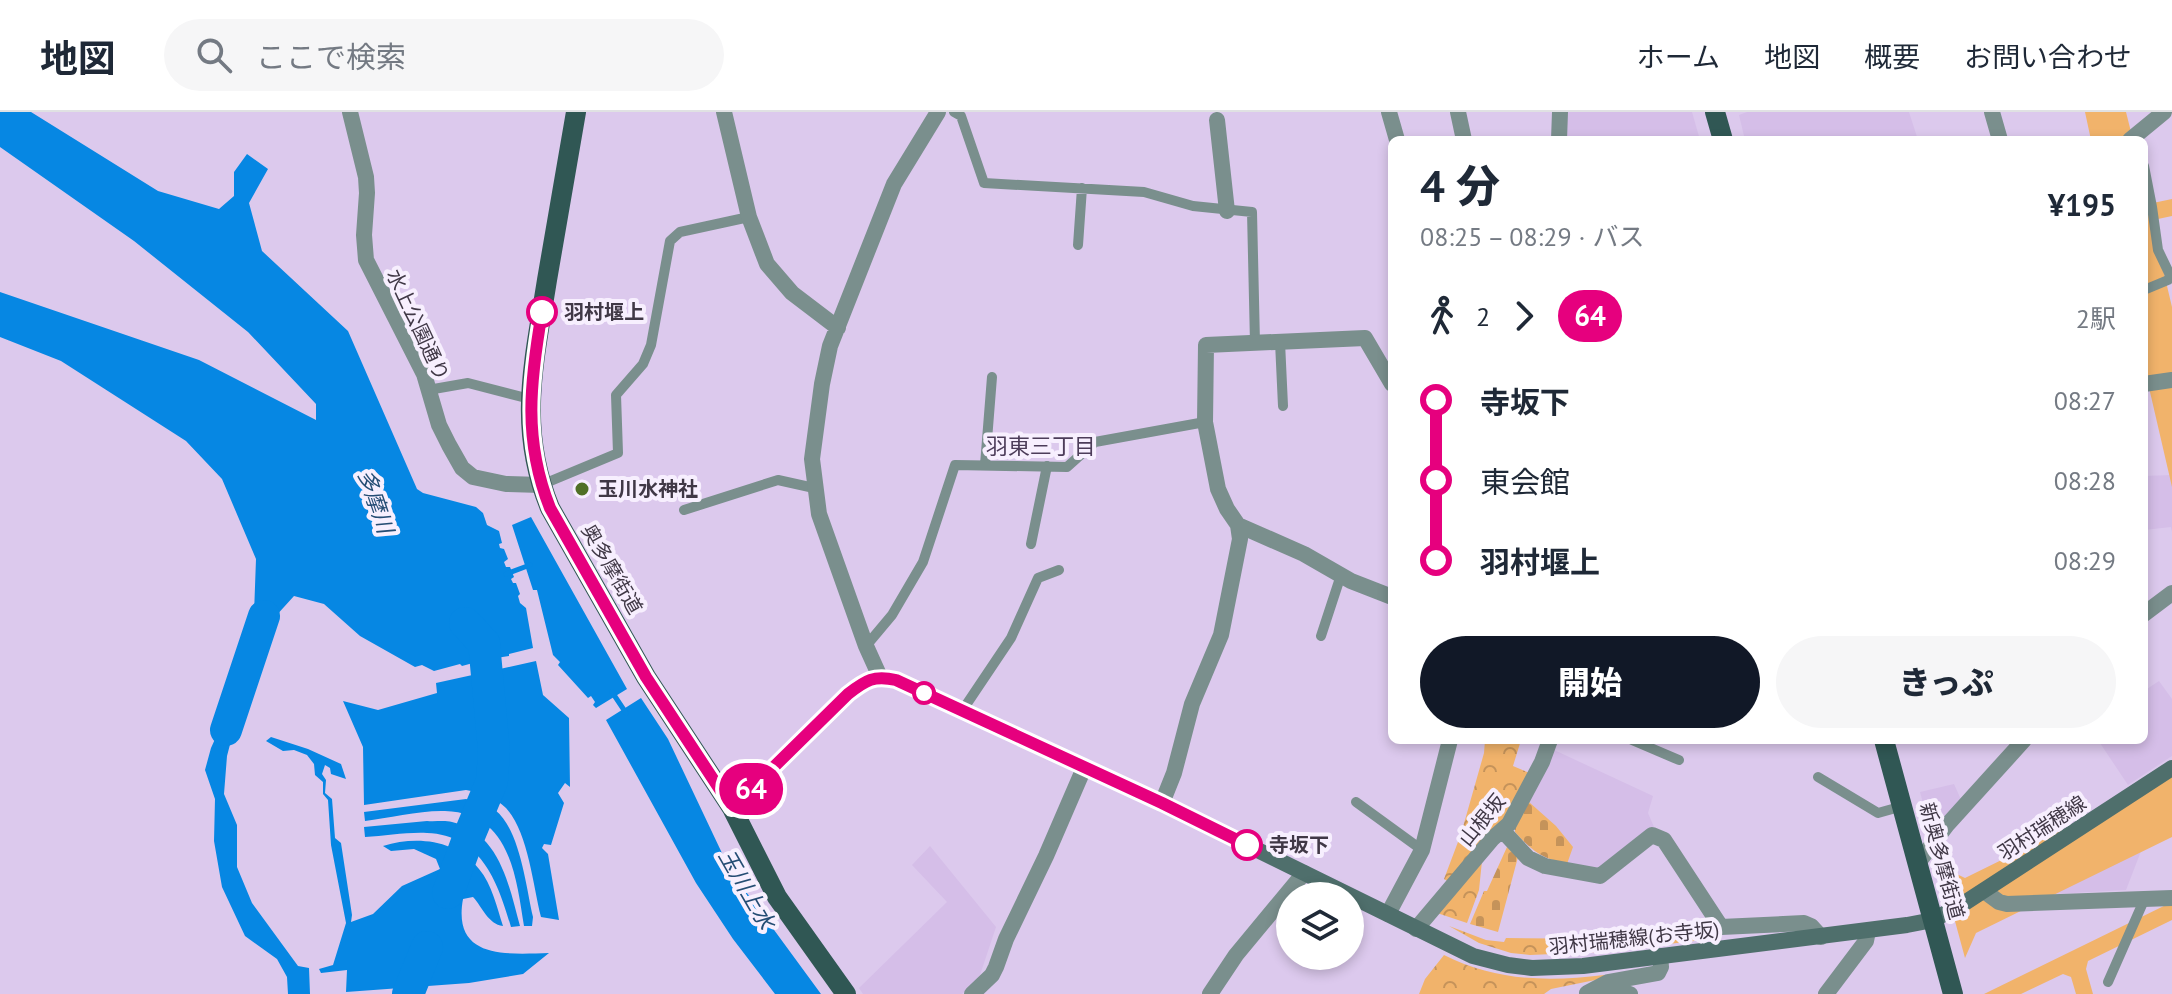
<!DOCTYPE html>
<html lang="ja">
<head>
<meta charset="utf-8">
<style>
	:root { --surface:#fff; --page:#f6f6f7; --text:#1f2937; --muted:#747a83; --line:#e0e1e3; --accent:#111827 }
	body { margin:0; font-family:"PT Sans","Noto Sans JP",sans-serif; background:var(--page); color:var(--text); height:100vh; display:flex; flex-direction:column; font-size:30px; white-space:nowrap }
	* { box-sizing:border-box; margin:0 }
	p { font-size:26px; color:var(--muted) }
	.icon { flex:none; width:44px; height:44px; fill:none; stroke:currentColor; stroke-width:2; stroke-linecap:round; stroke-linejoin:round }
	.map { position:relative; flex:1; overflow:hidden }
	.sheet { position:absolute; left:1388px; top:24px; width:760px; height:608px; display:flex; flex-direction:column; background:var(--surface); border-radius:12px; box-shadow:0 4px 12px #0003 }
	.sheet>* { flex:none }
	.badge { padding:0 16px; border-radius:26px; font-size:28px; line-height:52px }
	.fabs { position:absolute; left:1276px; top:770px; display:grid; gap:16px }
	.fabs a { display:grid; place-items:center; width:88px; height:88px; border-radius:50%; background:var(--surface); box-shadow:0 4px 12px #0003; font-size:40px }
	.map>.badge { position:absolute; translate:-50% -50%; box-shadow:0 0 0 4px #fff }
	.legs { display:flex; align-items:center; gap:12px; height:88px; padding:0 32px; font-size:26px }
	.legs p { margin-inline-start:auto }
	.overview { display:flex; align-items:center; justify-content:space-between; height:136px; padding:0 32px }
	h1 { font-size:44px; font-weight:800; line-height:60px }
	.cta { display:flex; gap:16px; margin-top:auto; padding:16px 32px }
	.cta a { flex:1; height:92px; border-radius:48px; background:var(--accent); color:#fff; font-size:32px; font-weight:800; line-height:92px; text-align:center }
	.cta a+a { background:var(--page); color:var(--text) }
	ul { padding:0 32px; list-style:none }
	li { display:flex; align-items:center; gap:28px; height:80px; font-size:30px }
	li i { display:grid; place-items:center; width:12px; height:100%; margin:0 10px; background:currentColor }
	li i::after { content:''; width:20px; height:20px; margin:-10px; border:6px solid; border-radius:50%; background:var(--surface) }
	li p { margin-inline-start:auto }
	li:first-child i { background:linear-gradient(#0000 50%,currentColor 0) }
	li:last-child i { background:linear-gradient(currentColor 50%,#0000 0) }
	header { display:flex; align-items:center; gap:48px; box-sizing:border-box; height:112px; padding:0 40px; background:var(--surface); border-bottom:2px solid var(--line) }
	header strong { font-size:38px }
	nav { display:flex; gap:44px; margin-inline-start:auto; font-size:28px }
	.search { width:560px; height:72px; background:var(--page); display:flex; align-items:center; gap:20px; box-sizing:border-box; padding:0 28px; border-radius:44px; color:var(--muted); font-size:30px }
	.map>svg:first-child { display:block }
</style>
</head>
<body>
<header>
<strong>地図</strong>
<div class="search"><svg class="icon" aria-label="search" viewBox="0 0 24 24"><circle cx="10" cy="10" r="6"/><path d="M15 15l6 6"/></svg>ここで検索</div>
<nav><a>ホーム</a><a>地図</a><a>概要</a><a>お問い合わせ</a></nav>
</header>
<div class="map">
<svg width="2172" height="882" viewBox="0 0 2172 882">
	<defs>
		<pattern id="forest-crowns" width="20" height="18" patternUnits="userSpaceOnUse" patternTransform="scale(2)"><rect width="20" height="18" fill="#f1b36b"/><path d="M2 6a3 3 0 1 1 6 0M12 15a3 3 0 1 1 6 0" fill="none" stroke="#c5935a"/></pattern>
		<pattern id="cemetery-stones" width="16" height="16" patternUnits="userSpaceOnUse" patternTransform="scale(2)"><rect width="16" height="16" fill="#f1b36b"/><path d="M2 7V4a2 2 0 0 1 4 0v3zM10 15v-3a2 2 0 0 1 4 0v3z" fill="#c5935a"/></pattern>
	</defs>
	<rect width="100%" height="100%" fill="#dcc9ed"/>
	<path fill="#d5bee8" d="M1564,0H1692L1700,28H1563Z
		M1747,0H1909L1918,28H1745L1739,3Z
		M2172,363V420L2171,415L2144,418V364Z
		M2159,569L2172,587V644L2128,673L2098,628H2144V579Z
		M1552,637L1653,684L1648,701L1654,715L1598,758L1567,752L1529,690Z
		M1954,672L1962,690L1936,719L1930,716L1920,680Z
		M930,734L996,815L979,866L962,882H863L859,876L947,790L912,753Z
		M2143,734L2126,778L2037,783Z"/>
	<path fill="#f1b36b" d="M2085,0H2126L2133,28H2091Z
		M2144,75L2153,91L2172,87V104L2158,107L2153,115L2172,195V375L2144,254Z
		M2172,664V725L1976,821L1965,846L1940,754L1965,766Z
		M2172,790V808L2088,849L2086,857L2093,882H2076L2071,865L2063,862L2021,882H1984Z"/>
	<path fill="url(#forest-crowns)" d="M1485,628H1521L1513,654L1532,662L1502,711L1449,770L1444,767L1461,722L1484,641Z
		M1482,749L1479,778L1467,811L1437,801Z
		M1449,814L1486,828L1504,830L1506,826L1621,827L1715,819L1720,826L1599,840L1530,843L1511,841L1479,831Z
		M1444,843C1495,869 1548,870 1604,863L1605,866L1551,877L1544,882H1419L1425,867Z"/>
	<path fill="url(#cemetery-stones)" d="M1529,690L1556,714L1573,735L1567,752C1541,746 1533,740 1515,720V716Z
		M1507,735L1518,745L1498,820L1470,812L1484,779H1487Z"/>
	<path fill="#0687e3" d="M0,0H31L158,79L219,97L234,84V60L247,42L268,57L249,91L262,139L348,219L417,377L423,381L476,395L483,401L487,413L499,419L502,431L499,432L500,436L504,437L508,447L504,450L506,455H510L514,465L511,467L513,471H516L520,482L518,484L520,491L526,496L533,536L509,542V544L496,546L495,544L473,549V551L462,554L460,552L434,559L422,553L415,555L360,524L324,492L294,484L274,506L254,502L256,447L222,367L186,329L61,249L0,225V180L199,248L316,308V292L248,220L134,129L0,35Z
		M531,405L627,577L596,596L593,593L595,590L591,584L588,586L558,553L560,550L553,543L537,478H533L512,413Z
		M536,549L543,583L569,606L570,675L565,671L558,681L564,691L551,733L544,732L542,736L548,742L559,808L541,805C533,773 528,720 506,696C495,685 480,680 466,678L364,693L363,635L343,589L378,598L437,581L436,571Z
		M641,586L668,627L730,758L821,882H775L733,827L696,771L606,608Z
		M220,616L233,621L227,644L224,682L237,713V755L252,791L298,854L309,856L310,882H288L287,865L277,847L245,824L222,775L214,729L215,687L205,658L211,636Z
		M271,625L308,637L341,652L346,667L331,662L330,656L325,653L322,662L326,668L325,681L332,687L335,726L341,731L352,803L351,810L373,802L402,774L440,757L436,747L414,737L391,739L383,734C416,724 455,727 479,757C492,772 497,796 503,814C488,812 483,796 473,785L463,787C452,848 508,842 549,841L523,862L469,871L346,880L347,858L321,861L319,857L333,853L346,811L331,733L328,688L323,682V670L315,663L314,652L307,643L294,638L283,639L266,629Z
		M466,687C475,690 487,692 495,698C520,717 526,775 533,805L532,814H524C516,764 510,701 445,699C422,698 388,706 365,709L364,700Z
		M427,709C435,710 444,708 452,710C500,721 509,774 520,814L511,815C498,771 482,723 427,721C407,720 385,724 365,725L364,715Z"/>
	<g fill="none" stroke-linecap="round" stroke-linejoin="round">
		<path stroke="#0687e3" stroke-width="5" d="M506,462L530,453
			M612,580L626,601"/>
		<path stroke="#0687e3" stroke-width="32" d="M226,618L264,504
			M448,781L469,724L492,669L494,639L484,531L465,511
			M408,882L427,835"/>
		<path stroke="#7a8f8d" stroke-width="10" d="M954,0L961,4L984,71L1144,80L1193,94L1252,100L1255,231
			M2144,54L2152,95L2158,138L2170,163L2168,168L2144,178
			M1078,133L1082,76
			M1280,230L1283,294
			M428,278L468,271L530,287
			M985,353L992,265
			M541,373L618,341L616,283L643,252L651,233L670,129L680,120L749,105
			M684,398L778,368L814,376
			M1031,432L1047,354
			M1321,524L1341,463
			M866,534L892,503L923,450L955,353L1067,355L1095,330L1205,310
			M962,599L1011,526L1038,466L1059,458
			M1632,628L1679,648
			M1818,665L1878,701L1903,694
			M1356,690L1422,738
			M2108,870L2145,786"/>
		<path stroke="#7a8f8d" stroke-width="16" d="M350,0L366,65L367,81L364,123L366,148L424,262L439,313L449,333L462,356L473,365L506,372L541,373
			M724,0L749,105L767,152L792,181L838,216
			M1389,0L1397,28
			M1458,0L1464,28
			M1992,0L2000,28
			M1217,8L1227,99
			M1559,28L1560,0
			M2130,28L2164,0
			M2144,272L2172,268
			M1238,413L1304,442L1351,469L1392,485
			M2144,502L2172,481
			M880,565L866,534L819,402L812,347L822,272L830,234L894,72L938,0
			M1162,691L1174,661L1192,592L1221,523L1240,427L1238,413L1227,397L1218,377L1205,310L1206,233L1365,226L1392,272
			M1502,718L1528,746L1545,754L1600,764L1652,723L1664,728L1721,815L1804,811L1811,814L1821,825
			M1918,751L1947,713L2024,628
			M1984,779L1999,790L2007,792L2172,786
			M1388,802L1422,738L1450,628
			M1416,817L1492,727L1509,712L1542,650L1550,628
			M1597,880L1615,879L1630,882
			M1587,881L1608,870L1658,861L1661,855L1660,844
			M972,882L992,863L996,855L1006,827L1046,744L1084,656
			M1210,882L1236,843L1304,761
			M1826,882L1866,829L1868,819"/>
		<path stroke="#4f6f6c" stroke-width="16" d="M732,696L848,582C866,568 873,563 896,568L1162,691L1473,844L1508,853L1532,856L1583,854L1907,813L1933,808L1966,790L2172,656"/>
		<path stroke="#305754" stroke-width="20" d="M576,0C566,56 557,112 547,168C534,251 517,315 550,396L646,565L732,696L777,785L846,882
			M1715,0L1723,28
			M1884,628L1953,882"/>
	</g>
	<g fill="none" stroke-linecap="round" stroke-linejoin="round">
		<defs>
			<path id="line-1" d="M542,200C530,270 523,328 550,396L646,565L732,696L848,582C866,568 874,563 896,568L1162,691L1247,733"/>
		</defs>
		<use href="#line-1" stroke="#fff" stroke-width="18"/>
		<use href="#line-1" stroke="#e6007e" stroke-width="12"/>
	</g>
	<g fill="#fff" stroke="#e6007e" stroke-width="4">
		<circle cx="542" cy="200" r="14"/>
		<circle cx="924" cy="581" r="10"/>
		<circle cx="1247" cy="733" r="14"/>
	</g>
	<circle fill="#507026" stroke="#f7effe" stroke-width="3" cx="582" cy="377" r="8"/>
	<g text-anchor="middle" stroke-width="8" stroke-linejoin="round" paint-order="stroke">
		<g font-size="20" font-weight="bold" fill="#403846" stroke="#f7effe" text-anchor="start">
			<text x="564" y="207">羽村堰上</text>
			<text x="1269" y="740">寺坂下</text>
		</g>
		<g font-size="20" fill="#403846" stroke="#f7effe">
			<text transform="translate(418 213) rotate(65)" y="7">水上公園通り</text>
			<text transform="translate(612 457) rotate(60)" y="7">奥多摩街道</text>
			<text transform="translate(1482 708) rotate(-51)" y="7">山根坂</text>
			<text transform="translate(2042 716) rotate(-33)" y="7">羽村瑞穂線</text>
			<text transform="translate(1942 749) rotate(75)" y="7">新奥多摩街道</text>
			<text transform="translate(1634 826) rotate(-6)" y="7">羽村瑞穂線(お寺坂)</text>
		</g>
		<g font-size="20" font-weight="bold" fill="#403846" stroke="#f7effe" text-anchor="start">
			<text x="598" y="384">玉川水神社</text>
		</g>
		<g font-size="22" fill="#4c3c59" stroke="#f7effe">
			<text x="1041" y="342">羽東三丁目</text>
		</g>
		<g font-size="22" font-style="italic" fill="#254d74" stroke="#f7effe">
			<text transform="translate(376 389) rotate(71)" y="8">多摩川</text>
			<text transform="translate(747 777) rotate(60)" y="8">玉川上水</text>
		</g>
	</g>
</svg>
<div class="fabs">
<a><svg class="icon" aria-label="layers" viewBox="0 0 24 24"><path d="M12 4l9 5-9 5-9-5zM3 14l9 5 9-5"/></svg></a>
</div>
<b class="badge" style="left:751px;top:677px;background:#e6007e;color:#fff">64</b>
<section class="sheet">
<div class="overview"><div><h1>4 分</h1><p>08:25 – 08:29 · バス</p></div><b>¥195</b></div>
<div class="legs"><svg class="icon" aria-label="walk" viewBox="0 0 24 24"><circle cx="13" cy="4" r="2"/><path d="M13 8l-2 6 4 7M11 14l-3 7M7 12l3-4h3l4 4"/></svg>2<svg class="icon" aria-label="forward" viewBox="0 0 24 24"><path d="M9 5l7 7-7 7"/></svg><b class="badge" style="background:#e6007e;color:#fff">64</b><p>2駅</p></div>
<ul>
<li><i style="color:#e6007e"></i><b>寺坂下</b><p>08:27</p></li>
<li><i style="color:#e6007e"></i><span>東会館</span><p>08:28</p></li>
<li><i style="color:#e6007e"></i><b>羽村堰上</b><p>08:29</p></li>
</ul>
<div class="cta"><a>開始</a><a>きっぷ</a></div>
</section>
</div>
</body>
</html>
